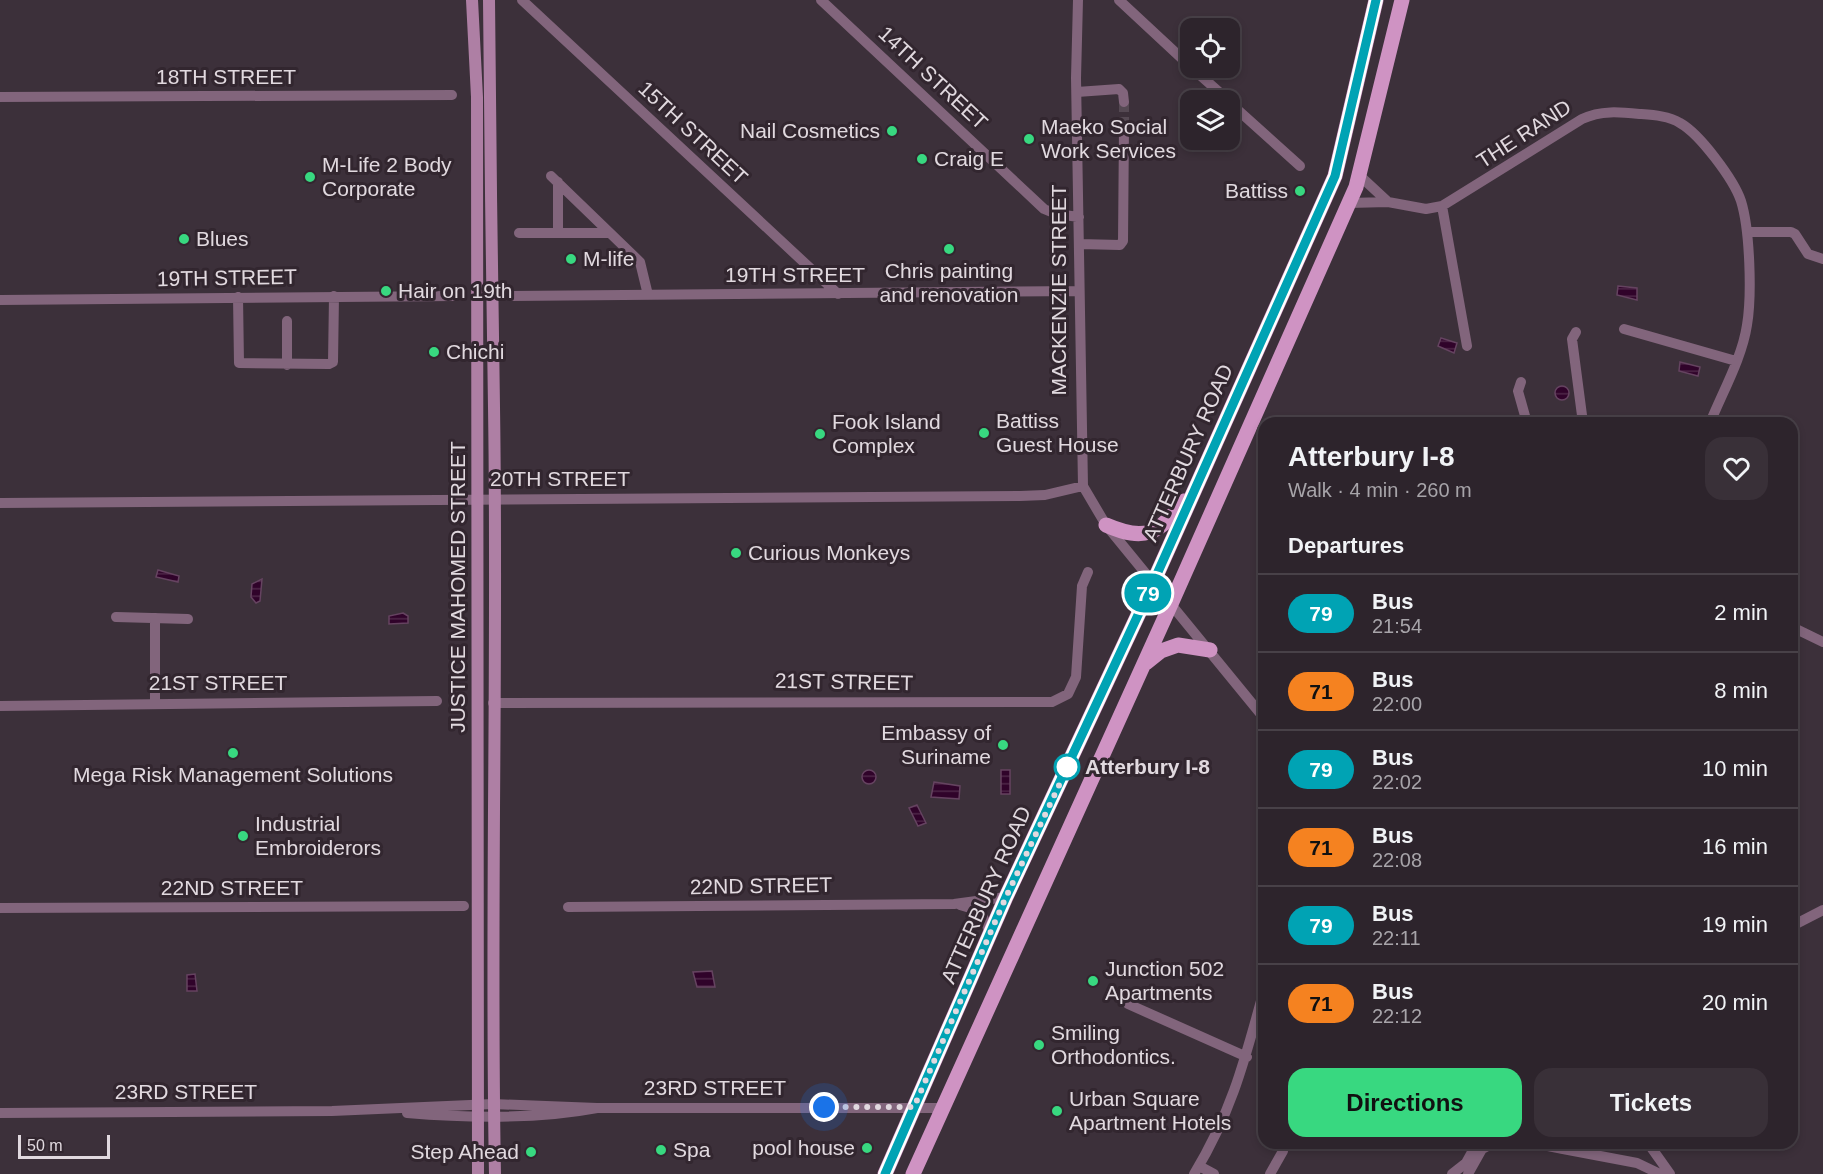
<!DOCTYPE html>
<html lang="en">
<head>
<meta charset="utf-8">
<style>
	:root { --surface:#2d242c; --page:#393038; --text:#f1f3f6; --muted:#a7a4a9; --line:#484148; --accent:#38d880 }
	body { margin:0; font-family:Helvetica,sans-serif; background:var(--page); color:var(--text); height:100vh; display:flex; flex-direction:column; font-size:22px; white-space:nowrap }
	* { box-sizing:border-box; margin:0 }
	p { font-size:20px; color:var(--muted) }
	.icon { flex:none; width:33px; height:33px; fill:none; stroke:currentColor; stroke-width:2; stroke-linecap:round; stroke-linejoin:round }
	.map { position:relative; flex:1; overflow:hidden }
	.drawer { position:absolute; left:1258px; top:417px; width:540px; height:732px; display:flex; flex-direction:column; background:var(--surface); border-radius:18px; box-shadow:0 3px 9px #0003,0 0 0 2px var(--line) }
	.drawer>* { flex:none }
	.badge { padding:0 12px; border-radius:20px; font-size:21px; line-height:39px }
	.buttons { position:absolute; left:1180px; top:18px; display:grid; gap:12px }
	.buttons a { display:grid; place-items:center; width:60px; height:60px; border-radius:12px; background:var(--surface); box-shadow:0 3px 9px #0003,0 0 0 2px var(--line); font-size:30px }
	.scale { position:absolute; left:18px; bottom:15px; width:92px; box-sizing:border-box; padding-left:6px; border:3px solid #e1d9df; border-top:0; font-size:16px; line-height:21px; white-space:nowrap; color:#e1d9df; -webkit-text-stroke:4px #32262f; paint-order:stroke }
	.you { position:absolute; width:30px; height:30px; margin:-15px; border:4px solid #fff; border-radius:50%; background:#1a73e8; box-shadow:0 0 0 9px #1a73e833 }
	.map>.badge { position:absolute; translate:-50% -50%; box-shadow:0 0 0 3px #fff }
	h2 { padding:0 30px; font-size:22px; line-height:54px }
	.round { display:grid; place-items:center; flex:none; width:63px; height:63px; border-radius:18px; background:var(--page) }
	.head { display:flex; align-items:center; justify-content:space-between; height:102px; padding:0 30px }
	h1 { font-size:28px; font-weight:700; line-height:45px }
	.cta { display:flex; gap:12px; margin-top:auto; padding:12px 30px }
	.cta a { flex:1; height:69px; border-radius:18px; background:var(--accent); color:#111; font-size:24px; font-weight:700; line-height:69px; text-align:center }
	.cta a+a { background:var(--page); color:var(--text) }
	ul { padding:0; list-style:none }
	li { display:flex; align-items:center; gap:18px; height:78px; padding:0 30px; border-top:2px solid var(--line) }
	li div { flex:1 }
	li b { display:block; font-size:22px }
	li em { font-style:normal }
	li .badge { min-width:66px; font-weight:700; text-align:center }
	.map>svg:first-child { display:block }
</style>
</head>
<body>
<div class="map">
<svg width="1823" height="1174" viewBox="0 0 1823 1174">
	<defs>
		<pattern id="water-rules" width="6" height="5" patternUnits="userSpaceOnUse" patternTransform="scale(1.5)"><rect width="6" height="5" fill="#30032a"/><path d="M0 2.5h6" fill="none" stroke="#4e2748"/></pattern>
	</defs>
	<rect width="100%" height="100%" fill="#3c303a"/>
	<path fill="url(#water-rules)" stroke="#654360" stroke-width="1.5" d="M1618,286L1637,288V300L1617,295Z
		M1441,338L1457,343L1454,353L1438,346Z
		M1680,362L1700,367L1698,376L1679,371Z
		M1555 393a7 7 0 1 1 14 0a7 7 0 1 1-14 0Z
		M158,570L179,576L178,582L156,577Z
		M262,579L260,601L256,603L251,597L252,584Z
		M403,613L408,616V623L389,624V616Z
		M862 777a7 7 0 1 1 14 0a7 7 0 1 1-14 0Z
		M1001,770H1010V794H1001Z
		M934,782L960,786L959,799L931,797Z
		M917,805L926,823L918,826L909,808Z
		M712,971L715,987H697L693,972Z
		M195,974L197,991H187V975Z"/>
	<g fill="none" stroke-linecap="round" stroke-linejoin="round">
		<path stroke="#554953" stroke-width="10" stroke-dasharray="10 5" stroke-linecap="butt" d="M1124,102V127"/>
		<path stroke="#82657c" stroke-width="10" d="M522,0L838,294
			M821,0L1044,209L1056,214L1079,217
			M1078,0L1076,78L1083,486L1106,525L1264,718
			M1119,0L1191,67
			M1192,68L1228,100
			M1077,92L1119,89L1123,93L1124,102
			M0,97L452,95
			M1230,103L1300,166
			M1359,175L1387,201
			M551,176L640,262L648,295
			M558,182V233
			M1349,203L1388,202L1426,209L1442,206L1582,119C1601,110 1620,112 1640,114C1653,115 1669,116 1680,123C1700,134 1734,180 1741,201C1750,230 1752,295 1747,325C1742,358 1723,391 1710,423
			M1442,206L1467,346
			M1747,232H1791L1795,234L1808,254L1823,259
			M519,233H610
			M1079,244L1120,245L1123,241L1124,127
			M511,296L1079,291
			M238,297L239,363L329,364L333,362L334,296
			M0,300L455,296
			M287,321V365
			M1624,329L1736,361
			M1576,332L1572,339L1583,423
			M1521,382L1518,391L1527,423
			M0,503L1020,496L1045,495L1083,486
			M116,617L188,619
			M155,618V703
			M1792,627L1823,642
			M493,703L1052,702L1068,694L1076,677L1082,586L1088,572
			M0,706L437,701
			M960,905L980,911L991,934
			M568,907L954,904L1006,897
			M0,908L464,906
			M1792,926L1823,910
			M1128,1004L1247,1057
			M0,1113L332,1111L493,1104L597,1108
			M407,1113C466,1118 539,1119 597,1108H941
			M1533,1143L1563,1149L1582,1143
			M1648,1143L1670,1174
			M1563,1149L1637,1163L1660,1174
			M1199,1166L1214,1174
			M1194,1174C1232,1112 1245,1059 1264,990
			M1270,1174L1283,1151
			M1452,1174L1466,1163L1477,1143
			M1468,1174L1482,1149L1493,1143"/>
		<path stroke="#ae7fa4" stroke-width="12" d="M472,0L477,97L478,1174
			M489,0C490,136 492,271 494,407C498,663 490,918 495,1174"/>
		<path stroke="#cf93c3" stroke-width="15" d="M1106,525C1145,542 1159,534 1184,501
			M1146,663L1161,651L1178,645L1210,650
			M885,1174L1006,897L1153,583L1335,176L1376,0
			M913,1174L1171,604L1356,187L1402,0"/>
	</g>
	<g fill="none" stroke-linecap="round" stroke-linejoin="round">
		<defs>
			<path id="line" d="M885,1174L1006,897L1153,583L1335,176L1376,0"/>
		</defs>
		<use href="#line" stroke="#fff" stroke-width="14"/>
		<use href="#line" stroke="#00a3b4" stroke-width="9"/>
		<path stroke="#e1d9df" stroke-width="6" stroke-dasharray="0 10.8" d="M824,1107H914L1006,897L1072,758L1067,767"/>
	</g>
	<g fill="#38d880" stroke="#32262f" stroke-width="2">
		<circle cx="892" cy="131" r="6"/>
		<circle cx="1029" cy="139" r="6"/>
		<circle cx="922" cy="159" r="6"/>
		<circle cx="310" cy="177" r="6"/>
		<circle cx="1300" cy="191" r="6"/>
		<circle cx="184" cy="239" r="6"/>
		<circle cx="949" cy="249" r="6"/>
		<circle cx="571" cy="259" r="6"/>
		<circle cx="386" cy="291" r="6"/>
		<circle cx="434" cy="352" r="6"/>
		<circle cx="984" cy="433" r="6"/>
		<circle cx="820" cy="434" r="6"/>
		<circle cx="736" cy="553" r="6"/>
		<circle cx="1003" cy="745" r="6"/>
		<circle cx="233" cy="753" r="6"/>
		<circle cx="243" cy="836" r="6"/>
		<circle cx="1093" cy="981" r="6"/>
		<circle cx="1039" cy="1045" r="6"/>
		<circle cx="1057" cy="1111" r="6"/>
		<circle cx="867" cy="1148" r="6"/>
		<circle cx="661" cy="1150" r="6"/>
		<circle cx="531" cy="1152" r="6"/>
	</g>
	<circle fill="#fff" stroke="#00a3b4" stroke-width="3" cx="1067" cy="767" r="12"/>
	<g text-anchor="middle" stroke-width="6" stroke-linejoin="round" paint-order="stroke">
		<g font-size="21" fill="#e1d9df" stroke="#32262f">
			<text x="226" y="84">18TH STREET</text>
			<text transform="translate(933 78) rotate(43)" y="7">14TH STREET</text>
			<text transform="translate(693 133) rotate(43)" y="7">15TH STREET</text>
			<text transform="translate(1524 134) rotate(-33)" y="7">THE RAND</text>
			<text x="795" y="282">19TH STREET</text>
			<text transform="translate(227 278) rotate(-1)" y="7">19TH STREET</text>
			<text transform="translate(1059 290) rotate(-90)" y="7">MACKENZIE STREET</text>
			<text transform="translate(1188 453) rotate(-66)" y="7">ATTERBURY ROAD</text>
			<text x="560" y="486">20TH STREET</text>
			<text transform="translate(458 587) rotate(-90)" y="7">JUSTICE MAHOMED STREET</text>
			<text transform="translate(844 682) rotate(1)" y="7">21ST STREET</text>
			<text x="218" y="690">21ST STREET</text>
			<text transform="translate(761 886) rotate(-1)" y="7">22ND STREET</text>
			<text x="232" y="895">22ND STREET</text>
			<text transform="translate(986 895) rotate(-66)" y="7">ATTERBURY ROAD</text>
			<text x="715" y="1095">23RD STREET</text>
			<text x="186" y="1099">23RD STREET</text>
		</g>
		<g font-size="21" fill="#e1d9df" stroke="#32262f" text-anchor="start">
			<text x="1041" y="134">Maeko Social<tspan x="1041" dy="24">Work Services</tspan></text>
			<text x="880" y="138" text-anchor="end">Nail Cosmetics</text>
			<text x="934" y="166">Craig E</text>
			<text x="322" y="172">M-Life 2 Body<tspan x="322" dy="24">Corporate</tspan></text>
			<text x="1288" y="198" text-anchor="end">Battiss</text>
			<text x="196" y="246">Blues</text>
			<text x="583" y="266">M-life</text>
			<text x="949" y="278" text-anchor="middle">Chris painting<tspan x="949" dy="24">and renovation</tspan></text>
			<text x="398" y="298">Hair on 19th</text>
			<text x="446" y="359">Chichi</text>
			<text x="996" y="428">Battiss<tspan x="996" dy="24">Guest House</tspan></text>
			<text x="832" y="429">Fook Island<tspan x="832" dy="24">Complex</tspan></text>
			<text x="748" y="560">Curious Monkeys</text>
			<text x="991" y="740" text-anchor="end">Embassy of<tspan x="991" dy="24">Suriname</tspan></text>
			<text x="233" y="782" text-anchor="middle">Mega Risk Management Solutions</text>
			<text x="255" y="831">Industrial<tspan x="255" dy="24">Embroiderors</tspan></text>
			<text x="1105" y="976">Junction 502<tspan x="1105" dy="24">Apartments</tspan></text>
			<text x="1051" y="1040">Smiling<tspan x="1051" dy="24">Orthodontics.</tspan></text>
			<text x="1069" y="1106">Urban Square<tspan x="1069" dy="24">Apartment Hotels</tspan></text>
			<text x="855" y="1155" text-anchor="end">pool house</text>
			<text x="673" y="1157">Spa</text>
			<text x="519" y="1159" text-anchor="end">Step Ahead</text>
		</g>
		<g font-size="21" font-weight="bold" fill="#e1d9df" stroke="#32262f" text-anchor="start">
			<text x="1085" y="774">Atterbury I-8</text>
		</g>
	</g>
</svg>
<div class="buttons">
<a><svg class="icon" aria-label="locate" viewBox="0 0 24 24"><circle cx="12" cy="12" r="6"/><path d="M12 2v4M12 18v4M2 12h4M18 12h4"/></svg></a>
<a><svg class="icon" aria-label="layers" viewBox="0 0 24 24"><path d="M12 4l9 5-9 5-9-5zM3 14l9 5 9-5"/></svg></a>
</div>
<div class="scale">50 m</div>
<div class="you" style="left:824px;top:1107px"></div>
<b class="badge" style="left:1148px;top:593px;background:#00a3b4;color:#fff">79</b>
<section class="drawer">
<div class="head"><div><h1>Atterbury I-8</h1><p>Walk · 4 min · 260 m</p></div><a class="round"><svg class="icon" aria-label="heart" viewBox="0 0 24 24"><path d="M12 20l-8-8c-3-5 5-10 8-4 3-6 11-1 8 4z"/></svg></a></div>
<h2>Departures</h2>
<ul>
<li><span class="badge" style="background:#00a3b4;color:#fff">79</span><div><b>Bus</b><p>21:54</p></div><em>2 min</em></li>
<li><span class="badge" style="background:#f58220;color:#111">71</span><div><b>Bus</b><p>22:00</p></div><em>8 min</em></li>
<li><span class="badge" style="background:#00a3b4;color:#fff">79</span><div><b>Bus</b><p>22:02</p></div><em>10 min</em></li>
<li><span class="badge" style="background:#f58220;color:#111">71</span><div><b>Bus</b><p>22:08</p></div><em>16 min</em></li>
<li><span class="badge" style="background:#00a3b4;color:#fff">79</span><div><b>Bus</b><p>22:11</p></div><em>19 min</em></li>
<li><span class="badge" style="background:#f58220;color:#111">71</span><div><b>Bus</b><p>22:12</p></div><em>20 min</em></li>
</ul>
<div class="cta"><a>Directions</a><a>Tickets</a></div>
</section>
</div>
</body>
</html>
